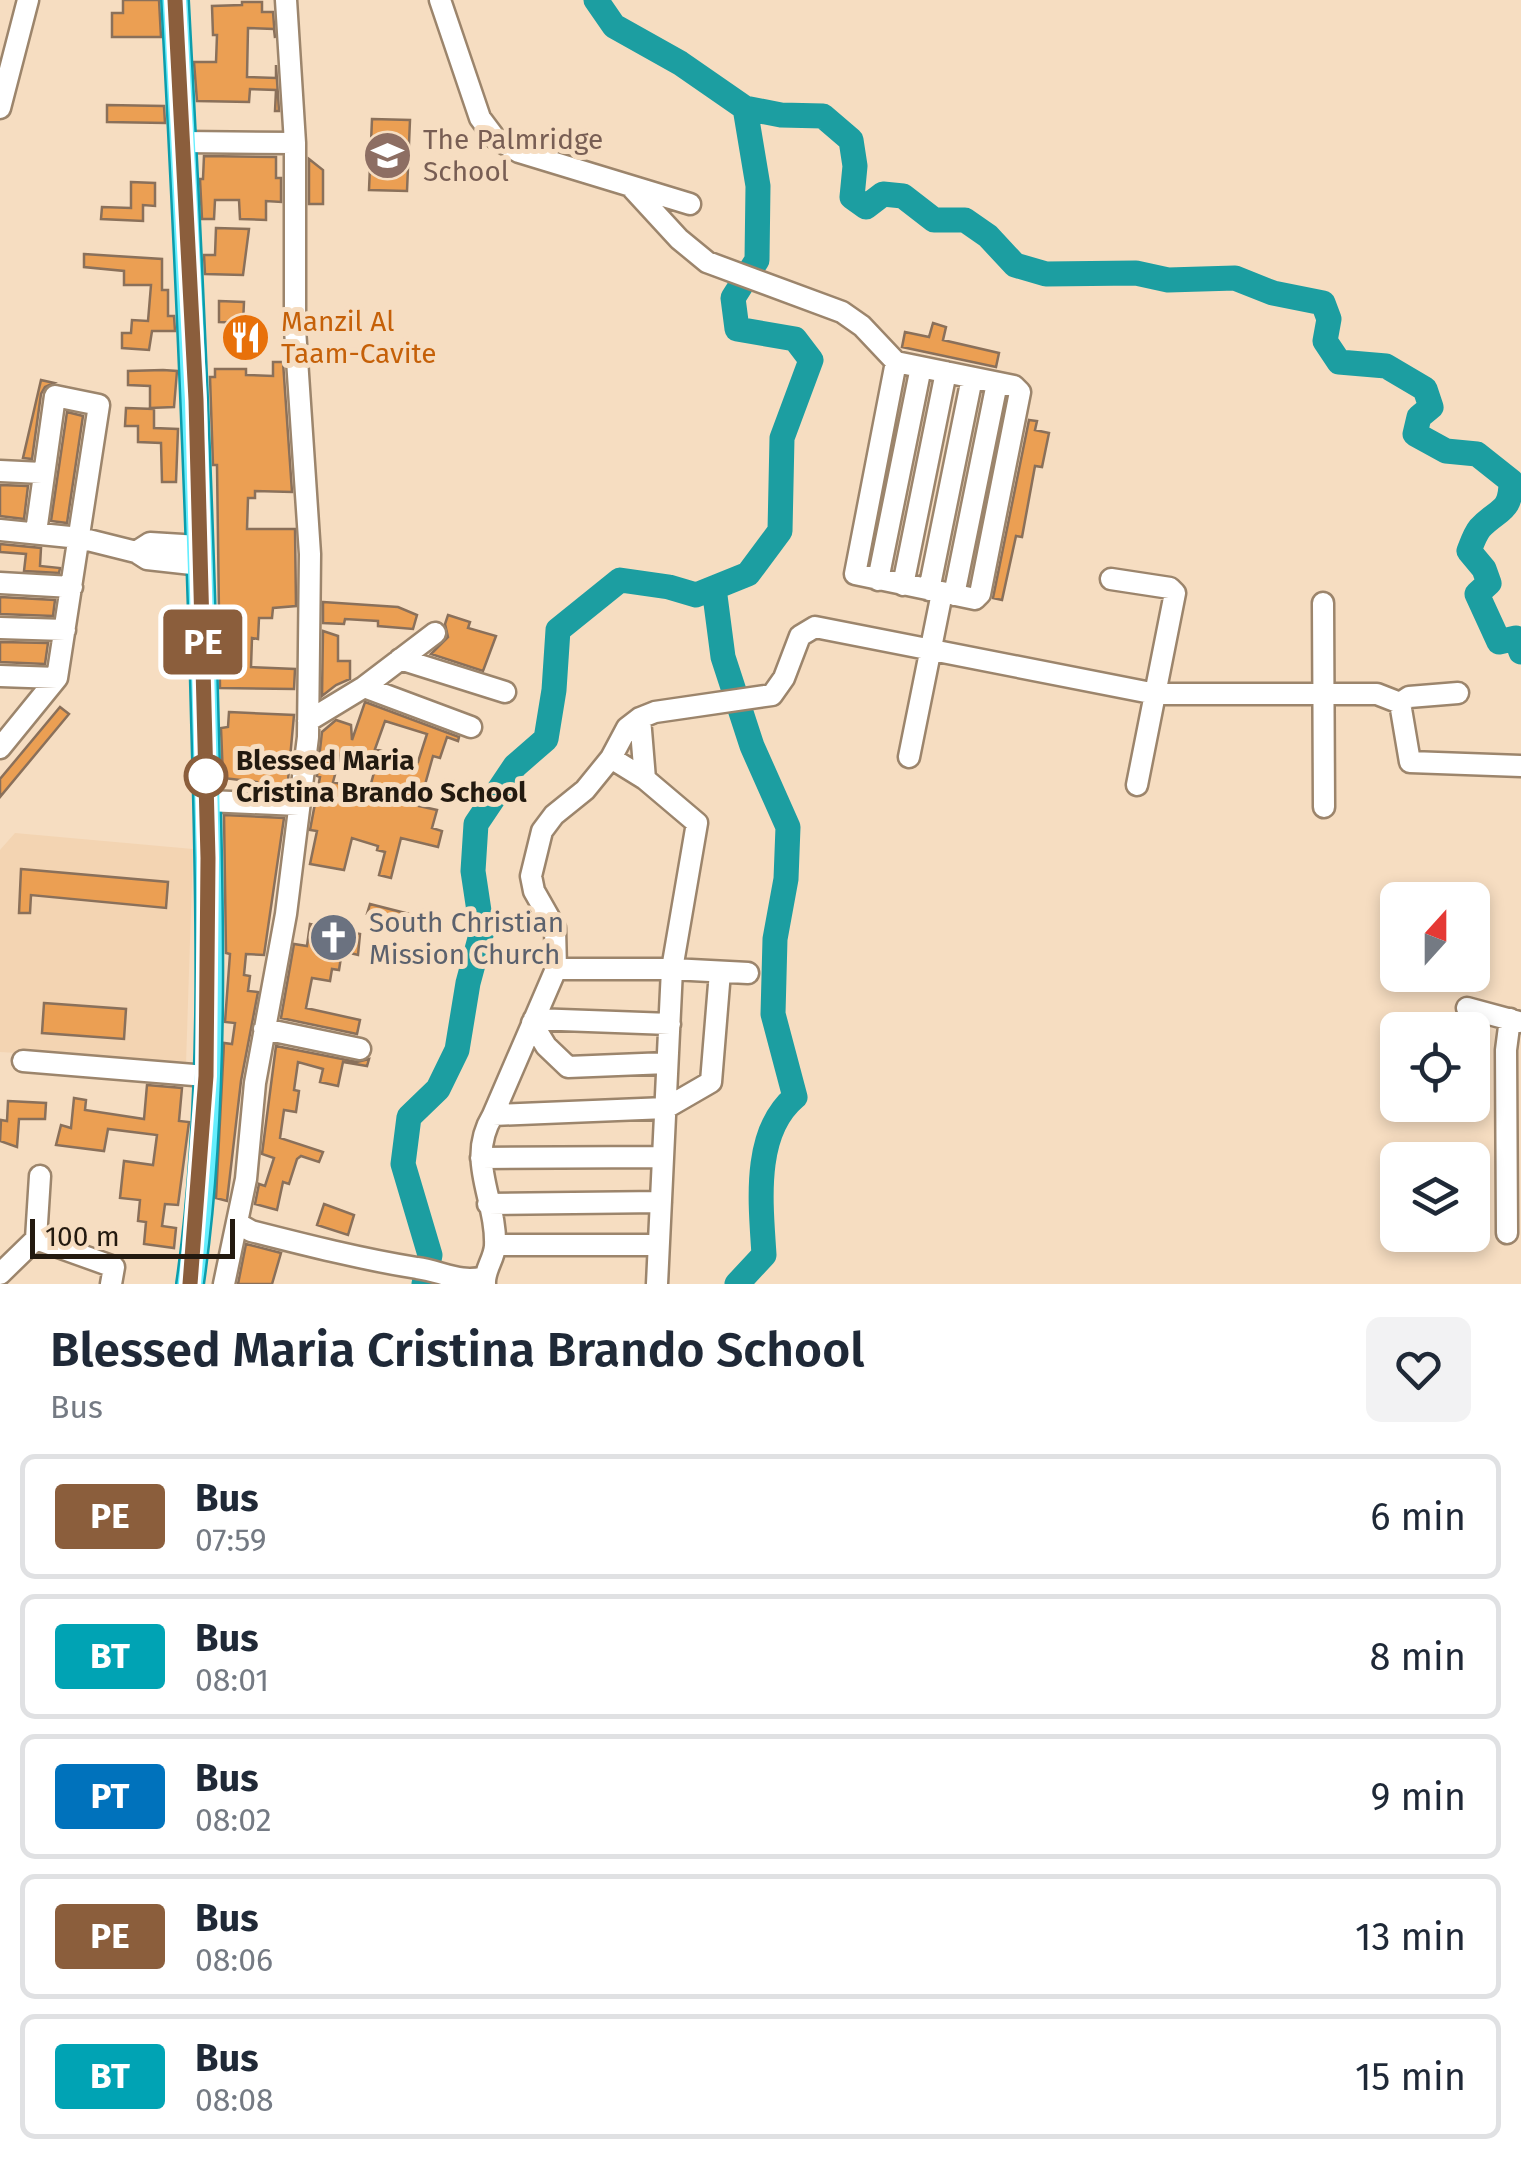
<!DOCTYPE html>
<html lang="en">
<head>
<meta charset="utf-8">
<style>
	:root { --surface:#fff; --page:#f2f2f3; --text:#1f2937; --muted:#747a83; --line:#e0e1e3 }
	body { margin:0; font-family:"Fira Sans",sans-serif; background:var(--page); color:var(--text); height:100vh; display:flex; flex-direction:column; font-size:38px; white-space:nowrap }
	* { box-sizing:border-box; margin:0 }
	p { font-size:32px; color:var(--muted) }
	.icon { flex:none; width:55px; height:55px; fill:none; stroke:currentColor; stroke-width:2; stroke-linecap:round; stroke-linejoin:round }
	.map { position:relative; height:1284px; overflow:hidden }
	.side { display:flex; flex-direction:column; background:var(--surface); flex:1 }
	.side>* { flex:none }
	.badge { padding:0 20px; border-radius:8px; font-size:35px; line-height:65px }
	.needle { width:65px; rotate:21deg }
	.buttons { position:absolute; left:1380px; top:882px; display:grid; gap:20px }
	.buttons a { display:grid; place-items:center; width:110px; height:110px; border-radius:15px; background:var(--surface); box-shadow:0 5px 15px #0003; font-size:50px }
	.scale { position:absolute; left:30px; bottom:25px; width:205px; box-sizing:border-box; padding-left:10px; border:5px solid #231a10; border-top:0; font-size:28px; line-height:35px; white-space:nowrap; color:#231a10; -webkit-text-stroke:8px #f6ddc1; paint-order:stroke }
	.map>.badge { position:absolute; translate:-50% -50%; box-shadow:0 0 0 5px #fff }
	.round { display:grid; place-items:center; flex:none; width:105px; height:105px; border-radius:15px; background:var(--page) }
	.head { display:flex; align-items:center; justify-content:space-between; height:170px; padding:0 50px }
	h1 { font-size:48px; font-weight:600; line-height:75px }
	ul { padding:0; list-style:none }
	li { display:flex; align-items:center; gap:30px; height:125px; margin:0 20px 15px; padding:0 30px; border:5px solid var(--line); border-radius:15px }
	li div { flex:1 }
	li b { display:block; font-size:38px }
	li em { font-style:normal }
	li .badge { min-width:110px; font-weight:700; text-align:center }
	.map>svg:first-child { display:block }
</style>
</head>
<body>
<div class="map">
<svg width="1521" height="1284" viewBox="0 0 1521 1284">
	<rect width="100%" height="100%" fill="#f6ddc1"/>
	<path fill="#f3d4b2" d="M15,833L193,849L186,1064L0,1052V850Z"/>
	<g fill="none" stroke-linecap="round" stroke-linejoin="round">
		<path stroke="#1c9ea1" stroke-width="25" d="M745,108L781,115L823,116L851,140L855,166L852,197L866,207L883,194L903,196L934,220H965L988,236L1015,265L1046,274L1136,273L1168,280L1235,278L1273,293L1323,303L1329,319L1325,341L1339,362L1386,366L1425,389L1431,407L1419,417L1415,434L1446,451L1477,454L1511,481C1511,513 1499,508 1480,528C1475,534 1472,543 1469,551L1484,569L1489,583L1477,594L1499,642L1516,638L1521,652
			M714,588L723,657L752,746L788,827L786,879L775,939L773,1014L795,1097C752,1133 761,1205 764,1255L737,1284
			M424,1284L430,1255L403,1164L409,1117L438,1089L457,1050L468,983L482,931L473,871L476,824L515,766L546,739L554,690L558,630L620,580L669,587L696,595L748,574L780,531L782,438L811,360L795,339L737,329L733,298L757,260L758,186L745,108L680,63L614,26L596,0"/>
	</g>
	<path fill="#eb9f53" stroke="#8a705a" stroke-width="2.5" fill-rule="evenodd" d="M123,0H159L161,37H112V13H123Z
		M242,2H262V12H273L275,38L274,29L248,28L247,77L276,78V65L279,111H275L276,90L250,89L249,102L197,101L194,62H216L217,35H213L212,6L242,5Z
		M107,105L164,106L165,123L107,122Z
		M372,119L410,120L407,191L369,190Z
		M204,156L276,157V178H281V202L266,201V220L240,219L239,200H215L214,219H202L200,179H203Z
		M309,159L323,170V204H309Z
		M131,182L155,183V206L143,205V221L101,219L102,207L131,208Z
		M216,228L249,229L243,275L205,274L204,255H215Z
		M84,254L162,259V290H168V316H174L175,331H152L149,350L122,348V333H131L132,320L148,321L151,285H124V271L84,267Z
		M219,301L244,302L243,323L219,322Z
		M933,323L946,327L943,340L999,353L996,367L902,347L905,332L929,337Z
		M273,362H283L292,492L255,491V498H248L247,529H295L296,606L273,608L272,618H259L258,639L252,638L251,667L295,669L294,689L220,688L217,465H213L210,377H215V369H246V375L273,376Z
		M163,370L177,371L174,407L150,408V386L128,385V371Z
		M41,380L54,383L45,387L41,394L32,459L23,458Z
		M126,408L154,409V428L178,429L176,482H162L161,443L138,442V426H125Z
		M67,412L83,416L67,523L51,521Z
		M1029,420L1037,421L1035,430L1049,433L1042,467L1035,466L1022,537L1016,536L1002,600L993,598Z
		M0,485L28,486L24,519L0,516Z
		M0,544L41,548L40,566L60,568L59,573L24,571L26,554L0,552Z
		M0,597L55,600L53,616L0,614Z
		M323,602L398,607L417,615L413,629L378,626V621L345,619L344,624L323,623Z
		M448,615L470,622L468,628L496,636L483,671L431,654L448,637L445,624Z
		M323,631L338,636V661H350V679L336,685L322,696Z
		M0,642L48,643L45,664L0,662Z
		M365,702L459,737L458,741L447,737L440,758L433,756L419,806L437,810L432,828L442,831L438,847L401,838L391,878L379,875L385,852L377,850L378,846L352,838L344,870L310,864L317,831L310,830L320,777L317,776L322,732L336,720L351,725L352,740ZM385,721L427,734L418,762L375,749ZM342,749L363,756L361,760L376,765L369,791L333,782Z
		M60,707L69,714L0,797V779Z
		M229,712L294,715L287,791L257,789V782L223,778L221,728L228,727Z
		M224,815L284,818L264,955L246,954L244,975L250,976L248,991L258,992L241,1081L227,1201L216,1198L224,1043L232,1044L235,1023L225,1022L230,954L226,953Z
		M21,869L168,882L166,908L31,895L30,913H19Z
		M370,904L425,918L423,931L367,914Z
		M310,924L360,934L358,955L342,951L339,970L332,969L330,981L312,978L306,1008L360,1020L357,1034L281,1018L294,944L307,946Z
		M44,1003L126,1009L124,1039L42,1033Z
		M276,1046L357,1062L369,1059L367,1066L343,1062L338,1086L320,1082L323,1069L298,1062L294,1090L299,1091L296,1112L284,1110L280,1138L323,1152L319,1162L301,1156L297,1159L289,1184L283,1182L277,1210L255,1204L259,1184L265,1186L274,1158L262,1154Z
		M147,1085L182,1088L179,1121L189,1122L178,1205L165,1204L162,1226L176,1228L174,1248L144,1244L146,1222L138,1221L140,1200L120,1198L124,1161L153,1165L157,1135L108,1129L104,1151L56,1145L61,1125L71,1128L74,1098L86,1100L85,1110L144,1119Z
		M8,1101L46,1103L45,1119H19L17,1147L0,1141L1,1120L7,1121Z
		M324,1204L354,1215L348,1235L317,1225Z
		M246,1244L281,1253L272,1284H238Z"/>
	<g fill="none" stroke-linecap="round" stroke-linejoin="round">
		<defs>
			<path id="minor" d="M440,0L480,118L495,138L519,152L690,204
				M0,108L28,0
				M183,142L295,143
				M633,189L679,239L707,262L842,312L862,326L896,362
				M896,362L1014,386L1020,392L980,594L975,599L855,574Z
				M0,471L42,473
				M0,530L80,538L136,552L147,559L201,565
				M136,552L150,543L199,546
				M1111,579L1170,588L1175,593L1137,785
				M878,580L921,367
				M0,583L72,587
				M903,585L946,372
				M929,590L972,378
				M954,595L997,383
				M1323,603L1324,807
				M0,628L65,630
				M400,659L505,692
				M0,676L57,678
				M364,687L471,727
				M1400,703L1409,697L1458,693
				M640,718L645,779
				M308,721L364,687L435,633
				M0,748L57,678L99,405L55,396L36,532
				M909,757L942,593
				M611,758L645,779L697,823L672,969L657,1284
				M207,801L299,805
				M556,969H672L748,973
				M1467,1008L1519,1022
				M534,1019L670,1024
				M532,1023L546,1046L568,1067L667,1063
				M264,1029L360,1049
				M23,1061L206,1076
				M493,1115L666,1108L711,1082L720,972
				M481,1158L663,1157
				M488,1204L661,1202
				M237,1223L251,1231C306,1245 361,1259 417,1268C441,1271 461,1284 484,1277
				M1507,1233L1506,1050L1510,1019
				M36,1239L114,1267L111,1284
				M495,1245H658
				M0,1274L36,1239L40,1176
				M224,1284L246,1179L255,1083L286,914L308,737L310,554L295,329V143L286,0
				M485,1284C484,1270 494,1260 495,1246C497,1199 465,1161 493,1115L556,969L555,928L534,891L531,876L542,831L554,815L585,790L611,758L627,728L640,718L655,712L772,695L784,678L800,636L815,627L1156,694H1377L1400,703L1410,762L1521,766"/>
			<path id="major" d="M175,0C188,242 199,483 205,725C210,906 216,1105 190,1284"/>
		</defs>
		<use href="#minor" stroke="#9c856c" stroke-width="25"/>
		<use href="#major" stroke="#0c9cab" stroke-width="30"/>
		<use href="#minor" stroke="#fff" stroke-width="20"/>
		<use href="#major" stroke="#66eefe" stroke-width="25"/>
	</g>
	<g fill="none" stroke-linecap="round" stroke-linejoin="round">
		<defs>
			<path id="line" d="M175,0L196,400L208,858L206,1076L190,1284"/>
		</defs>
		<use href="#line" stroke="#fff" stroke-width="22"/>
		<use href="#line" stroke="#8b5e3c" stroke-width="15"/>
	</g>
	<defs>
		<symbol id="school-disc" viewBox="-11 -11 22 22"><circle r="9.5" fill="#8d6e63" stroke="#f6ddc1"/><path d="M0-5L7-2L0 1L-7-2ZM-4 1L0 2.5L4 1V4Q0 6-4 4Z" fill="#fff"/></symbol>
		<symbol id="restaurant-disc" viewBox="-11 -11 22 22"><circle r="9.5" fill="#e8710a" stroke="#f6ddc1"/><path d="M-5-6h1v4h1v-4h1v4h1v-4h1v5L-1.5 .5V6h-2V.5L-5-1ZM5-6V6H3V1.5H1.5Q1.5-4 5-6Z" fill="#fff"/></symbol>
		<symbol id="church-disc" viewBox="-11 -11 22 22"><circle r="9.5" fill="#6b7280" stroke="#f6ddc1"/><path d="M-1.2-6h2.4v3.5h3.3v2.4h-3.3V6h-2.4V-.1h-3.3v-2.4h3.3Z" fill="#fff"/></symbol>
	</defs>
	<g fill-rule="evenodd">
		<use href="#school-disc" x="360" y="128" width="55" height="55"/>
		<use href="#restaurant-disc" x="218" y="310" width="55" height="55"/>
		<use href="#church-disc" x="306" y="910" width="55" height="55"/>
	</g>
	<circle fill="#fff" stroke="#8b5e3c" stroke-width="5" cx="206" cy="776" r="20"/>
	<g text-anchor="middle" stroke-width="10" stroke-linejoin="round" paint-order="stroke">
		<g font-size="28" fill="#785e54" stroke="#f6ddc1" text-anchor="start">
			<text x="423" y="149">The Palmridge<tspan x="423" dy="32">School</tspan></text>
		</g>
		<g font-size="28" fill="#c56008" stroke="#f6ddc1" text-anchor="start">
			<text x="281" y="331">Manzil Al<tspan x="281" dy="32">Taam-Cavite</tspan></text>
		</g>
		<g font-size="28" font-weight="bold" fill="#231a10" stroke="#f6ddc1" text-anchor="start">
			<text x="236" y="770">Blessed Maria<tspan x="236" dy="32">Cristina Brando School</tspan></text>
		</g>
		<g font-size="28" fill="#5b616d" stroke="#f6ddc1" text-anchor="start">
			<text x="369" y="932">South Christian<tspan x="369" dy="32">Mission Church</tspan></text>
		</g>
	</g>
</svg>
<div class="buttons">
<a><svg class="needle" viewBox="-14 -14 28 28"><path d="M0-13l5 13h-10z" fill="#e53935"/><path d="M0 13l5-13h-10z" fill="#747a83"/></svg></a>
<a><svg class="icon" aria-label="locate" viewBox="0 0 24 24"><circle cx="12" cy="12" r="6"/><path d="M12 2v4M12 18v4M2 12h4M18 12h4"/></svg></a>
<a><svg class="icon" aria-label="layers" viewBox="0 0 24 24"><path d="M12 4l9 5-9 5-9-5zM3 14l9 5 9-5"/></svg></a>
</div>
<div class="scale">100 m</div>
<b class="badge" style="left:203px;top:642px;background:#8b5e3c;color:#fff">PE</b>
</div>
<section class="side">
<div class="head"><div><h1>Blessed Maria Cristina Brando School</h1><p>Bus</p></div><a class="round"><svg class="icon" aria-label="heart" viewBox="0 0 24 24"><path d="M12 20l-8-8c-3-5 5-10 8-4 3-6 11-1 8 4z"/></svg></a></div>
<ul>
<li><span class="badge" style="background:#8b5e3c;color:#fff">PE</span><div><b>Bus</b><p>07:59</p></div><em>6 min</em></li>
<li><span class="badge" style="background:#00a3b4;color:#fff">BT</span><div><b>Bus</b><p>08:01</p></div><em>8 min</em></li>
<li><span class="badge" style="background:#0072bc;color:#fff">PT</span><div><b>Bus</b><p>08:02</p></div><em>9 min</em></li>
<li><span class="badge" style="background:#8b5e3c;color:#fff">PE</span><div><b>Bus</b><p>08:06</p></div><em>13 min</em></li>
<li><span class="badge" style="background:#00a3b4;color:#fff">BT</span><div><b>Bus</b><p>08:08</p></div><em>15 min</em></li>
</ul>
</section>
</body>
</html>
